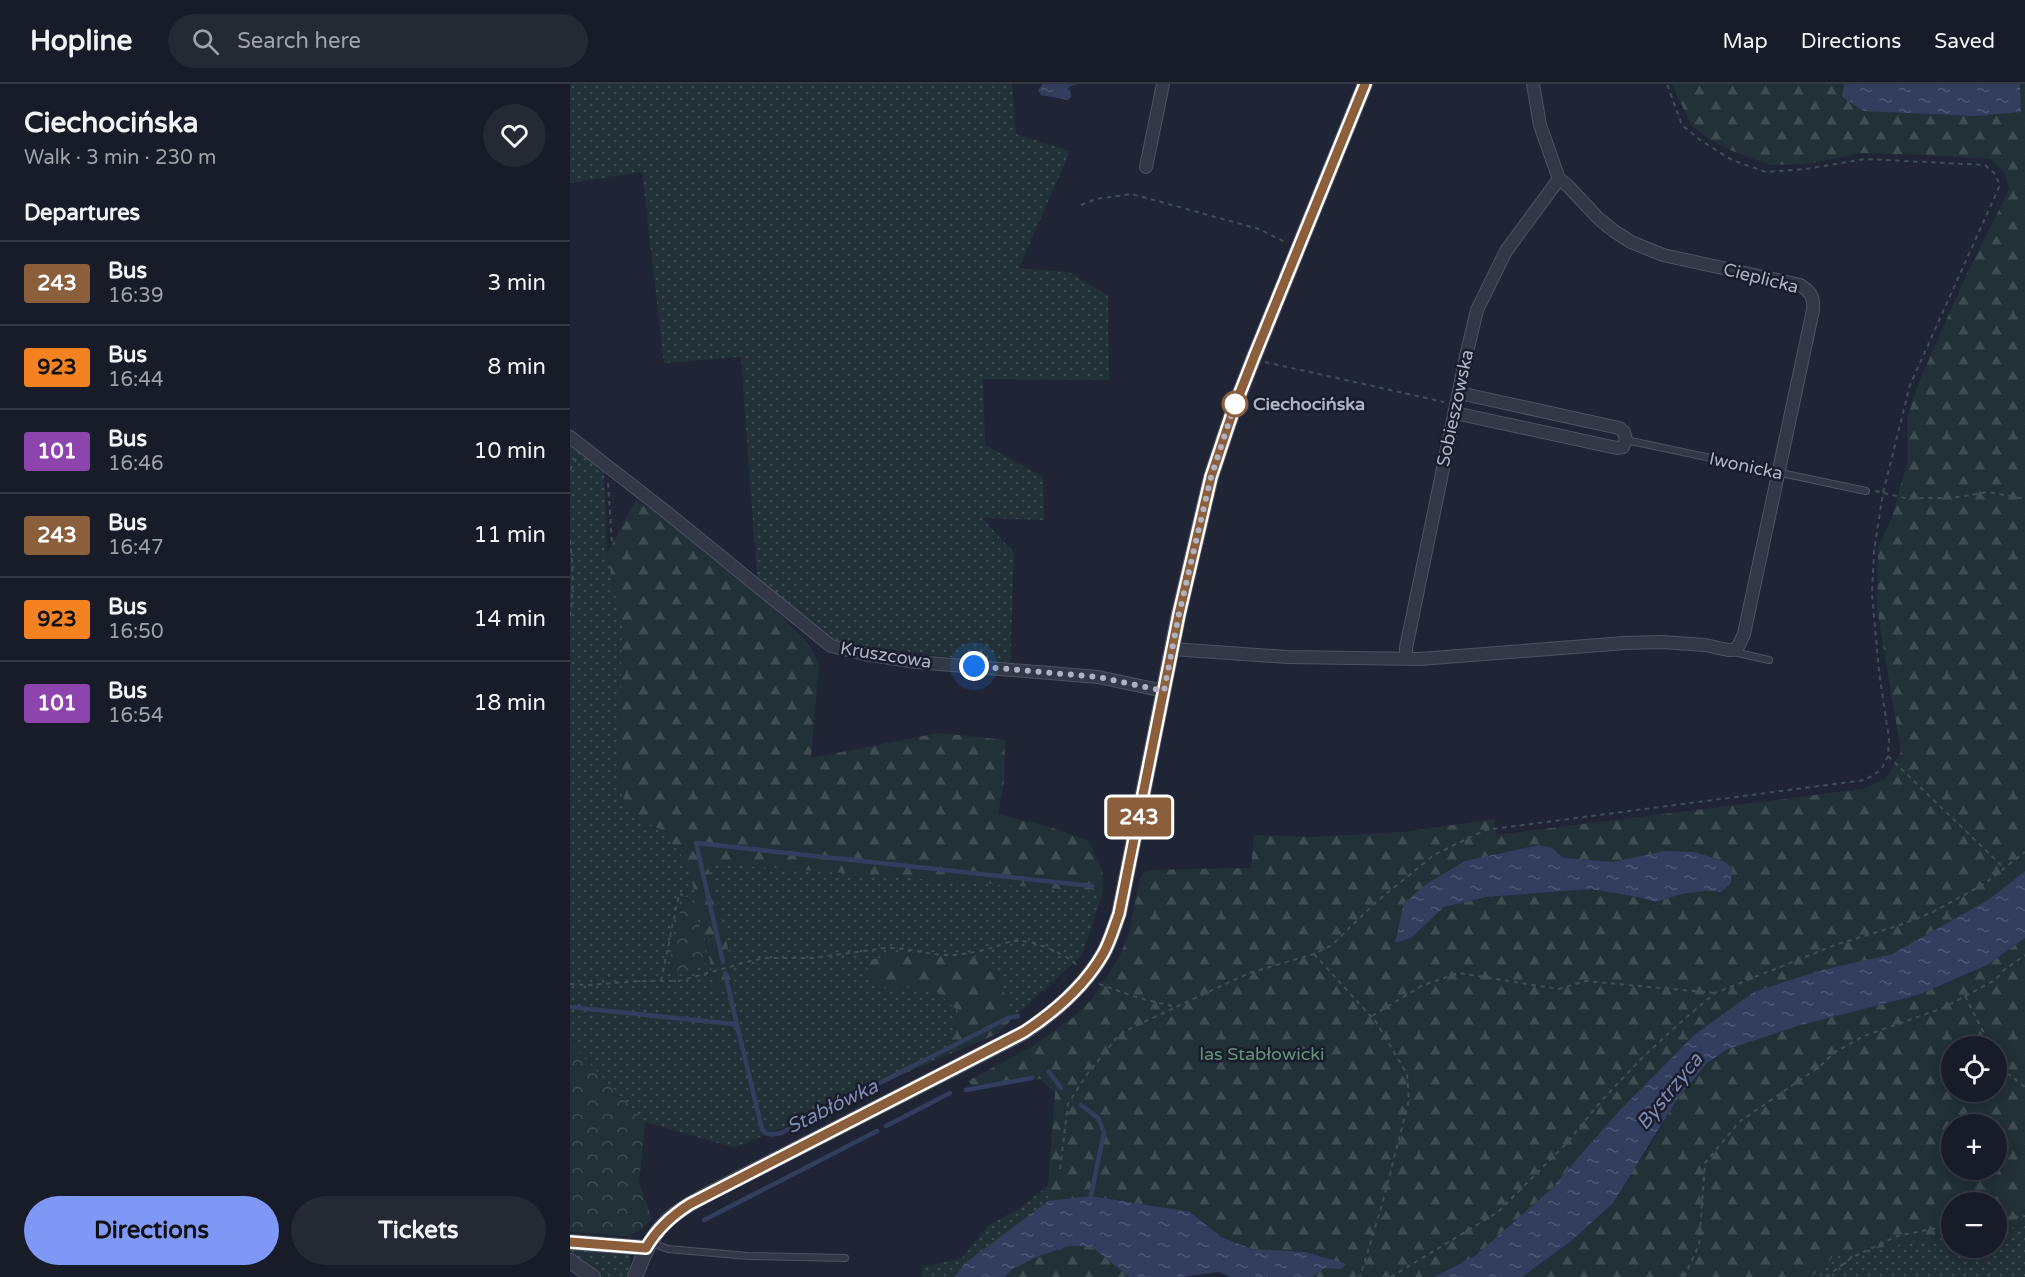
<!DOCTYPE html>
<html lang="en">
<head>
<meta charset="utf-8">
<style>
	:root { --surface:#181c28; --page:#252934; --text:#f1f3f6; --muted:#9fa1a8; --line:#363a45; --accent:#7f98f6 }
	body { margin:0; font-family:"Varela Round",sans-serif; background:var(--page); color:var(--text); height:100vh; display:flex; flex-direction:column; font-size:22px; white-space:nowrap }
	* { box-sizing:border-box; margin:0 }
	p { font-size:20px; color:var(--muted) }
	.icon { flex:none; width:33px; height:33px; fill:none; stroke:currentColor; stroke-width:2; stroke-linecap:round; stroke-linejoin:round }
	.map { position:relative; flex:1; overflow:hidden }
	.drawer { display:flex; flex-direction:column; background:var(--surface); width:570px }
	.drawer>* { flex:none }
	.badge { padding:0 12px; border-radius:4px; font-size:21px; line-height:39px }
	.buttons { position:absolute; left:1371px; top:952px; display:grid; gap:12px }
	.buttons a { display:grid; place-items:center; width:66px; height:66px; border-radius:50%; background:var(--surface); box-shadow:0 3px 15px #0003,0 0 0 2px var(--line); font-size:30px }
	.you { position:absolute; width:30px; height:30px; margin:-15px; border:4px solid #fff; border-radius:50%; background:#1a73e8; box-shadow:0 0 0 9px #1a73e833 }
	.map>.badge { position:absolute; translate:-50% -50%; box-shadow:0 0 0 3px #fff }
	h2 { padding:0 24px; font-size:22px; line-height:54px }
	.round { display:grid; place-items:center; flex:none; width:63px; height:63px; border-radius:32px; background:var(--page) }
	.headline { display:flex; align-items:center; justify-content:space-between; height:102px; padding:0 24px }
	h1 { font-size:28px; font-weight:700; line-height:45px }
	.cta { display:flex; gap:12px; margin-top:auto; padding:12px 24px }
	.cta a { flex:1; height:69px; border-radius:36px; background:var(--accent); color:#111; font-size:24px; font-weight:700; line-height:69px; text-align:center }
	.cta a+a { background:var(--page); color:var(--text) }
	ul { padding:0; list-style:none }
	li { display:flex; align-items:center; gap:18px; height:84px; padding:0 24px; border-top:2px solid var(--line) }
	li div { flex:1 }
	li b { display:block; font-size:22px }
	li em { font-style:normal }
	li .badge { min-width:66px; font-weight:700; text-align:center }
	header { display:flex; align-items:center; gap:36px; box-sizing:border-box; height:84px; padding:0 30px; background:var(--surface); border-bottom:2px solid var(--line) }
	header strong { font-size:28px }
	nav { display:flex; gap:33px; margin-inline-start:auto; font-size:21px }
	.search { width:420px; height:54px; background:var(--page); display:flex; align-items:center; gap:15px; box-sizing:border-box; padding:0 21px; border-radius:33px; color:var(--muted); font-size:22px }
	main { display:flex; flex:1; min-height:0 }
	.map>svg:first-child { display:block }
</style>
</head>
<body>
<header>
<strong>Hopline</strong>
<div class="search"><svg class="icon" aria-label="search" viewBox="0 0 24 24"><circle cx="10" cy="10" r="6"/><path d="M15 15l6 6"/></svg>Search here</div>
<nav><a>Map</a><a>Directions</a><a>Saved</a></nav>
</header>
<main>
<section class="drawer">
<div class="headline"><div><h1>Ciechocińska</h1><p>Walk · 3 min · 230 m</p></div><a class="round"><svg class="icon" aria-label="heart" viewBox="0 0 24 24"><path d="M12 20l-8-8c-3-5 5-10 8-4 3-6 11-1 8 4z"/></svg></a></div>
<h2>Departures</h2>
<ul>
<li><span class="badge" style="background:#8b5e3c;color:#fff">243</span><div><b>Bus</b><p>16:39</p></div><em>3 min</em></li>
<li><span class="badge" style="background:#f58220;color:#111">923</span><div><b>Bus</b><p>16:44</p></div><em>8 min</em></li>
<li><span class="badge" style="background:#8e44ad;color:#fff">101</span><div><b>Bus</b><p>16:46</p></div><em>10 min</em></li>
<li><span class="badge" style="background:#8b5e3c;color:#fff">243</span><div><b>Bus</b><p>16:47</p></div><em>11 min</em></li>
<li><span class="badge" style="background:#f58220;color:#111">923</span><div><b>Bus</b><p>16:50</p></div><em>14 min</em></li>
<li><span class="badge" style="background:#8e44ad;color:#fff">101</span><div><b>Bus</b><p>16:54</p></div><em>18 min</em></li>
</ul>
<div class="cta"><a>Directions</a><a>Tickets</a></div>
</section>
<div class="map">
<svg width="1455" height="1193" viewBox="0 0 1455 1193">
	<defs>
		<pattern id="grass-dots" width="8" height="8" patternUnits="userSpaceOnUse" patternTransform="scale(1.5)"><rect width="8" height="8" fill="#223137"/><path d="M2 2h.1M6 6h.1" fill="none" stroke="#3f4c52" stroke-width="1.8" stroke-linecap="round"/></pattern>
		<pattern id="forest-firs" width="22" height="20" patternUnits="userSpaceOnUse" patternTransform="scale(1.5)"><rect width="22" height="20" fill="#223137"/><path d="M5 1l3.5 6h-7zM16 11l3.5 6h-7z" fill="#3f4c52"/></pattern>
		<pattern id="park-crowns" width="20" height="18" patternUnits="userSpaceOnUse" patternTransform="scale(1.5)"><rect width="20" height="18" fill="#223137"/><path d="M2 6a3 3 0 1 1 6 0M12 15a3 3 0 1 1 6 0" fill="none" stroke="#3f4c52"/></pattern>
		<pattern id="water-ripples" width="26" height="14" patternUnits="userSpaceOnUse" patternTransform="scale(1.5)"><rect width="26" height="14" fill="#333d5e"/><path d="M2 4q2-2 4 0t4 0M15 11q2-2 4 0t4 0" fill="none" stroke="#4e5773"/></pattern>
	</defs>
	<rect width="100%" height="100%" fill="#202536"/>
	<path fill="url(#grass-dots)" d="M0,0H442L446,50L500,67L449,184L499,188L538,212L539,296L413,295L415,361L473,393L474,436L412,434L444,469L440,581L264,558L187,493L171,273L94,279L72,88L0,99Z
		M0,359L34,387L37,470L52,543V564L68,735L92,746L118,780L147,909L137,779L533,808L512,871L443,934L430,897L412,875L381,868L330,870L295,877L307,903L363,904L389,928L379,956L389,966L165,1064L75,1038L0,959Z
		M478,1102V1117L394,1180L385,1193H352L353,1183L392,1174L419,1141L447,1126Z
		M1455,1142V1193H1241L1265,1171L1381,1152L1382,1164H1426L1427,1145Z
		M0,1166L58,1170L61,1177L57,1193H30L21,1183L0,1169Z"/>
	<path fill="url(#forest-firs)" fill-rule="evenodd" d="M1102,0H1274L1272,13L1451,28L1450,0H1455V787L1418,816L1322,870L1248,887L1184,908L1125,950L1049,1027L979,1107L905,1172L864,1193H742L755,1184L771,1185L736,1168L682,1165L651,1153L620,1128L521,1112L478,1117V1102L485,1009L471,995L402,1001L398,997L464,961L505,932L522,915L549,874L559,849L570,793L578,786L681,784L684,751L743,753L833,748L924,735L926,751L1293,705L1316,695L1331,668L1307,524L1308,464L1322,433L1338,376L1337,335L1349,298L1395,194L1439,106L1435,89L1421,75L1357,71L1291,69L1237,80L1199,81L1160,66L1139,55L1121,41ZM982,764L993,774L1019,777L1043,778L1094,767L1125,768L1156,778L1151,808L1136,807L1111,810L1086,818L1068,813L1020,805L916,813L874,823L841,854L825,859L928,769Z
		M66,416L92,432L194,515L237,558L249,579L241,674L369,649L435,656L434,698L428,730L480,743L518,757L532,785L533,808L137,779L154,844L166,906L147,909L118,780L92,746L68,735L48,706L52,543L37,470Z
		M1455,854V1141L1427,1145L1426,1119H1382L1381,1152L1265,1171L1241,1193H952L1000,1159L1075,1070L1106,1017L1137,979L1158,965L1231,941L1348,911L1417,881ZM1382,963H1426V1008H1382ZM1382,1041H1426V1086H1382Z
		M381,868L412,875L430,897L443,934L429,949L389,966L379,956L389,928L363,904L307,903L294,877L330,870Z
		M500,1162L522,1163L559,1193H435C452,1176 477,1170 500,1162Z"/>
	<path fill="url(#park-crowns)" d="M113,813H123L138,879L117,883L118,889L107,891L100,888L99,882Z
		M0,959L75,1038L69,1099L82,1135L70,1146L58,1152L0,1148Z"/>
	<path fill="url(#water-ripples)" d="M473,0H508L500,2L498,5L501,9V13L498,16L471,11L468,6Z
		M1274,0H1450L1451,28L1405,32L1294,27L1272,13Z
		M969,761L982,764L993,774L1043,778L1094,767L1125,768L1156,778L1162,785L1161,799L1151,808L1136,807L1111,810L1086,818L1068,813L1020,805L916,813L874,823L841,854L825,859L834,819L855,801L895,777Z
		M1455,787V854L1417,881L1348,911L1231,941L1158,965L1137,979L1106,1017L1043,1119L1000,1158L952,1193H864L905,1172L979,1107L1049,1027L1125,950L1184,908L1248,887L1322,870L1418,816Z
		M521,1112L620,1128L651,1153L682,1165L736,1168L776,1180L771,1185L755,1184L742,1193H660L649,1188L612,1193H559L522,1163L500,1162L469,1172L443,1185L435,1193H385L394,1180L478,1117Z"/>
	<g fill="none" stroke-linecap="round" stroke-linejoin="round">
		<path stroke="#333d5e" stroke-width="4.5" d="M153,878L126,759L522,802
			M155,889L168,945
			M0,923L163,940L168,945L192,1045C196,1052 204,1051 211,1049L438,934L448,932
			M479,988L491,1004
			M396,1006L462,994
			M511,1021L528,1034L534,1048L521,1112
			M316,1042L380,1009
			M134,1136L307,1047"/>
		<defs>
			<path id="service" d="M1056,356L1296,407
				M1164,566L1168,569L1199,576
				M79,1158L98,1165L178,1172L275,1174"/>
			<path id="minor" d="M576,83L593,0
				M885,329L1047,364L1053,363L1056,356L1054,348L1049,344L889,309
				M0,353L95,427L261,562L295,570L346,578L528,593L594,607
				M602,565L718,573L850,575L1055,559L1092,558L1135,561L1158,566H1164L1169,561L1174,550L1243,226C1244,213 1241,208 1230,201L1093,171L1061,158L1044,147L1029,135L998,102L989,95L970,41L963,0
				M836,575V564L897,268L907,226L936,167L989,95"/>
			<path id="tertiary" d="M0,1158L76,1164
				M0,1177L23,1193
				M65,1193C83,1145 94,1133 140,1109L455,948C486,927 514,903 533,870C540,858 544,843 549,830L609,529L641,393L664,324L684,273L795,0"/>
		</defs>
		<use href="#service" stroke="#4e5262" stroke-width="8"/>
		<use href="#minor" stroke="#4e5262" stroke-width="14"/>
		<use href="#tertiary" stroke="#4e5262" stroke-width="16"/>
		<path stroke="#3f4e55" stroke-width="2" stroke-dasharray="4.5 4.5" stroke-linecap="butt" d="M511,121L526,115L562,110L689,145L715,158
			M695,278L874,318
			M0,386L6,375
			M38,399L42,459
			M1305,407L1335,414H1382L1418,408L1455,415
			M0,456C3,481 4,507 0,532
			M1318,672L1434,784
			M744,870L806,938L837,990L839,1016L812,1121L790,1193
			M91,897L109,810L113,811
			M0,900L19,901L70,897H109L184,876L196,874H243L315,864C337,863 357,871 379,871C394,871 410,867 424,863C431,861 439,857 446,857C463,855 498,871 509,883
			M529,900L569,914L606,923L679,889L744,870L762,861L805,819L864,771L915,746L1295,696L1311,686L1318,672L1319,655L1309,588L1302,510L1304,467L1313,409L1340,301L1430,101L1424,89L1415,81L1295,75L1236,85L1196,88L1162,76L1130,56L1112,41L1097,0
			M1395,912L1421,963
			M802,932L853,901L889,889L988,905L1016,897L1145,909
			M1426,975L1432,985L1455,1003
			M490,1085L498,1020L515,993L547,953L557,946L604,924
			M1426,1135L1455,1132
			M821,1193L928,1128L995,1061L1032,1016L1071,975L1112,937L1145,909L1265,861L1327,842L1361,829L1414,800L1455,768
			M1114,1193L1129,1161L1135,1079L1169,1038L1249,983L1265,968L1294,952L1373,924L1425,896L1434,886L1455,871
			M1256,1193L1281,1174L1327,1152L1382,1141"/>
		<use href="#service" stroke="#333847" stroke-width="6"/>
		<use href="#minor" stroke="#333847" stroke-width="12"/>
		<use href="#tertiary" stroke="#333847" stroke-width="14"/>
	</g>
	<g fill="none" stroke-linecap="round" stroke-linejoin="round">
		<defs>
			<path id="line" d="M0,1158L76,1164C87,1145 101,1132 120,1120L454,948C486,927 514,903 533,870C540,858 544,843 549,830L609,530L641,393L664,324L684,273L795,0"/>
		</defs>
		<use href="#line" stroke="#fff" stroke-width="14"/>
		<use href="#line" stroke="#8b5e3c" stroke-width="9"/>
		<path stroke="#adb2c4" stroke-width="6" stroke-dasharray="0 10.8" d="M404,582L528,593L594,607L609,530L641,393L665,320"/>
	</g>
	<circle fill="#fff" stroke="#8b5e3c" stroke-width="3" cx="665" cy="320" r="12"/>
	<g text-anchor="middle" stroke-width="5" stroke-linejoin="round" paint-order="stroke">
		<g font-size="18" fill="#adb2c4" stroke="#191d2b">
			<text transform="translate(1191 194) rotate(14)" y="6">Cieplicka</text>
			<text transform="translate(885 324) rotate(-78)" y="6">Sobieszowska</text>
			<text transform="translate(1176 382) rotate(12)" y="6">Iwonicka</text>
			<text transform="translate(316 571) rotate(9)" y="6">Kruszcowa</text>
		</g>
		<g font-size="18" font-weight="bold" fill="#adb2c4" stroke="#191d2b" text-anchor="start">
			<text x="683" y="326">Ciechocińska</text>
		</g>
		<g font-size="18" fill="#659378" stroke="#191d2b">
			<text x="692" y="976">las Stabłowicki</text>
		</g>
		<g font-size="20" font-style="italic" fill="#7d8ab1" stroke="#191d2b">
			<text transform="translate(1099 1007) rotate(-51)" y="7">Bystrzyca</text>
			<text transform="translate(262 1022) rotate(-26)" y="7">Stabłówka</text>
		</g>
	</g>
</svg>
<div class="buttons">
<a><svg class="icon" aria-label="locate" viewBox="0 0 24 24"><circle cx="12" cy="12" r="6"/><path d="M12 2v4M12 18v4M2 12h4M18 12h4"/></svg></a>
<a>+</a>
<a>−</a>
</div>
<div class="you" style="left:404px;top:582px"></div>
<b class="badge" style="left:569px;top:733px;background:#8b5e3c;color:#fff">243</b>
</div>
</main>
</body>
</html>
